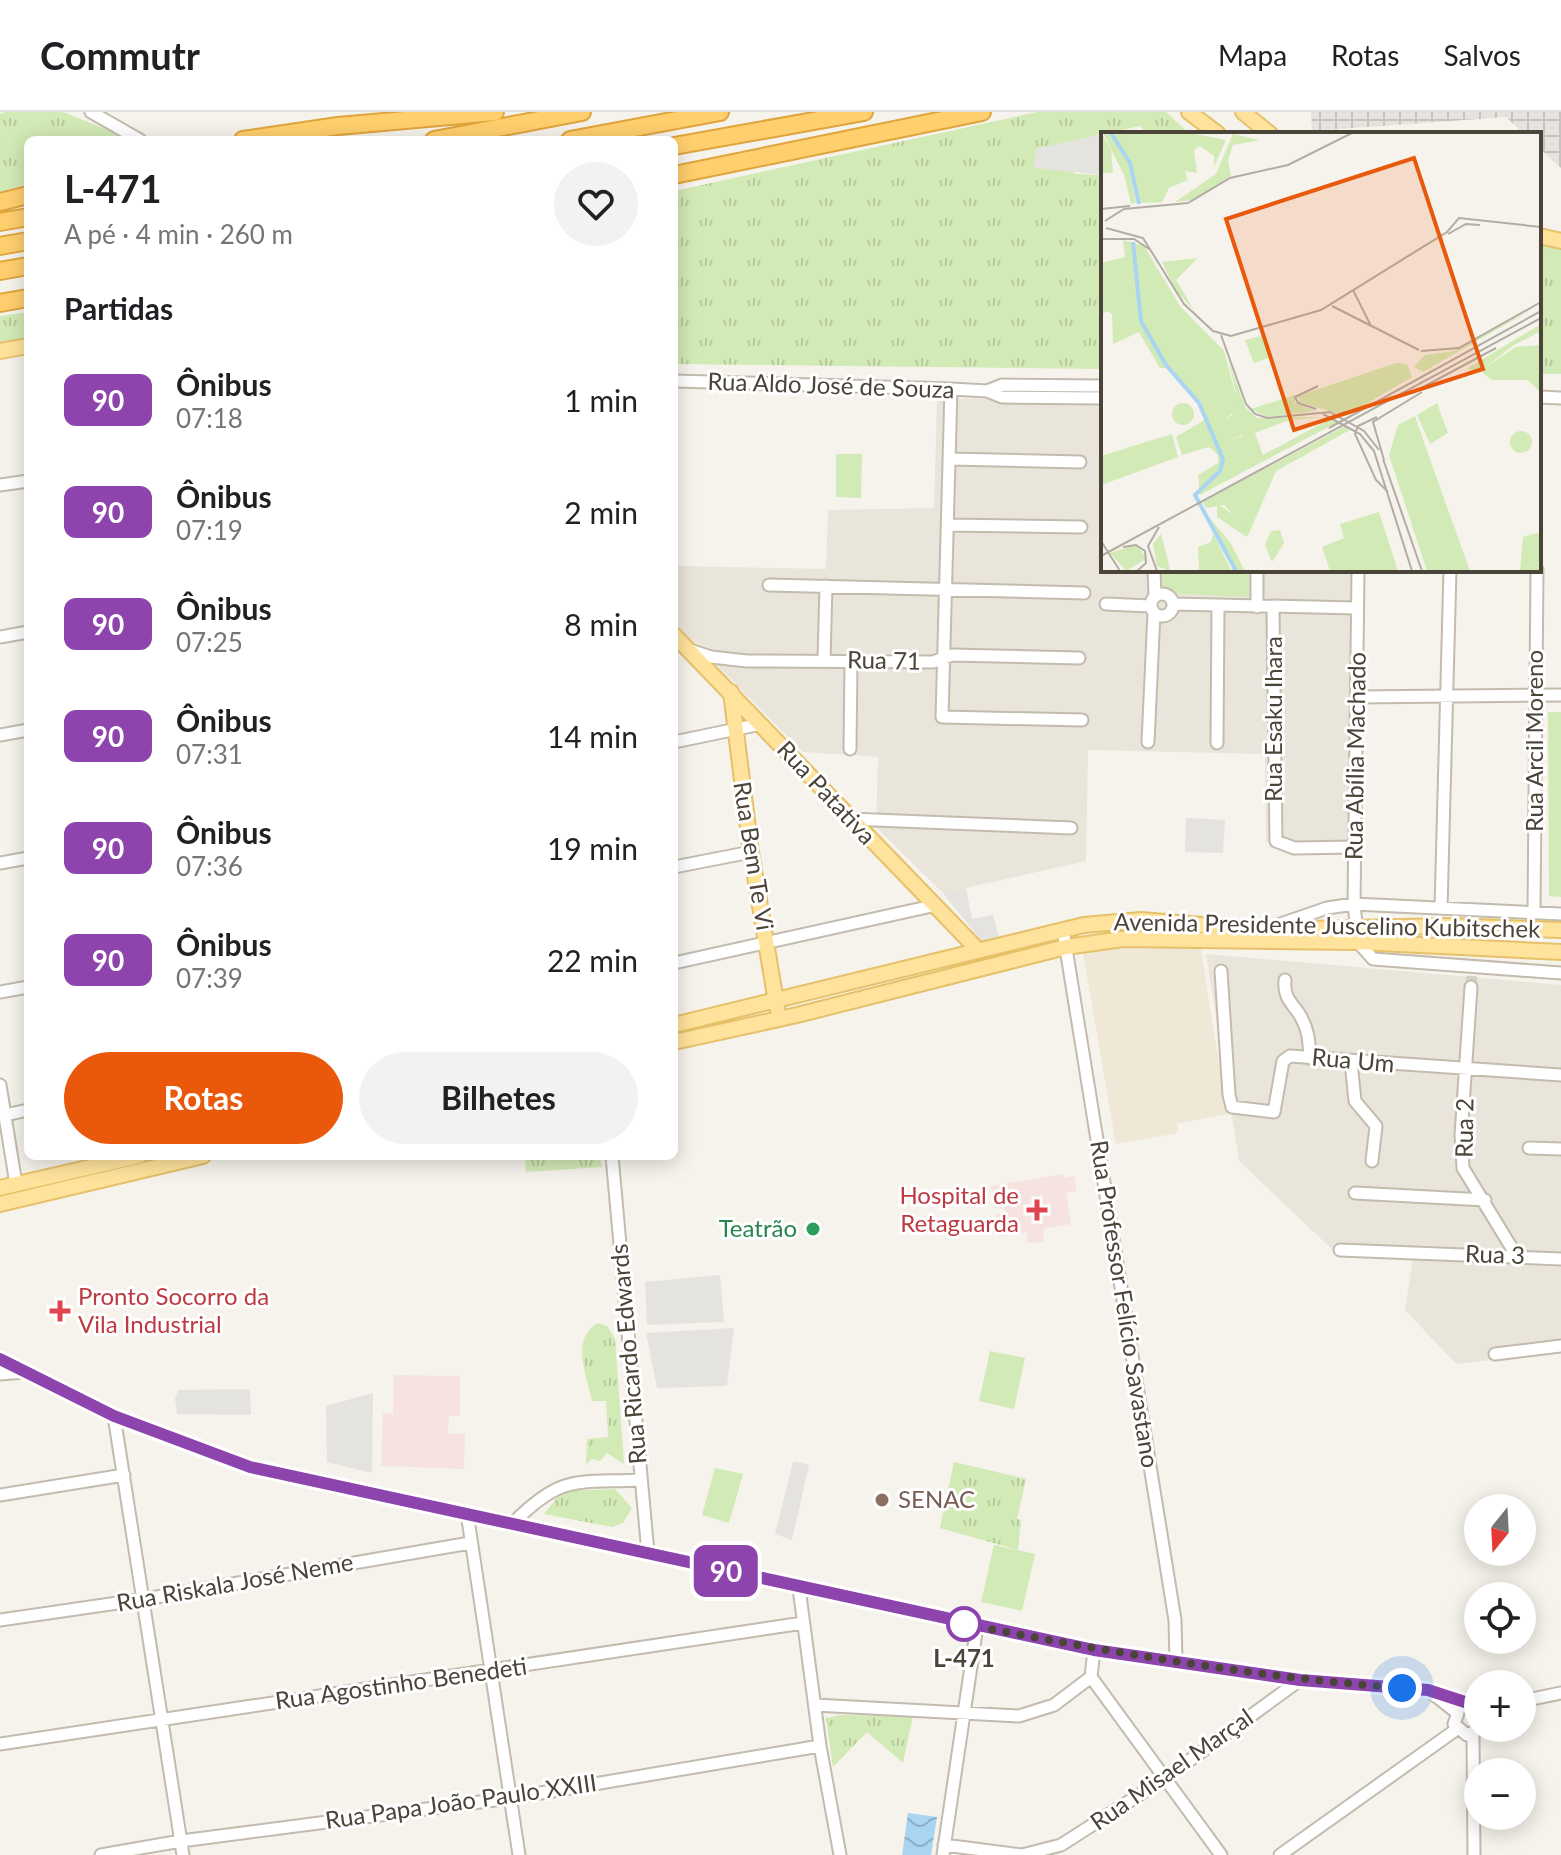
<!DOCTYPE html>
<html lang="pt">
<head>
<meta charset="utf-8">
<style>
	:root { --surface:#fff; --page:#f2f2f2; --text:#202124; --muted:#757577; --line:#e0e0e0; --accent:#ea580c }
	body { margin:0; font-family:Lato,sans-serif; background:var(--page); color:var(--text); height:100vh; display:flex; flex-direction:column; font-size:30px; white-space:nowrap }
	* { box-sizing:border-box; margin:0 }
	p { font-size:26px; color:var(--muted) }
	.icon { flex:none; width:44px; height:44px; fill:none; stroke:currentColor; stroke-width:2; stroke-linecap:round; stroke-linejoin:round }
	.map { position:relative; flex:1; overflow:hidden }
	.sheet { position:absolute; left:24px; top:24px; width:654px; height:1024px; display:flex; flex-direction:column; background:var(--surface); border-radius:12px; box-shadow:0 4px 20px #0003 }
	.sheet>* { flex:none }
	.badge { padding:0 16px; border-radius:12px; font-size:28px; line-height:52px }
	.needle { width:52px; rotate:198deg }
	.buttons { position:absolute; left:1464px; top:1382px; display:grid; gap:16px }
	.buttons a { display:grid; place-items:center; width:72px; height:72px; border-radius:50%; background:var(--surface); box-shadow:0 4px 20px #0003; font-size:40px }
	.you { position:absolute; width:40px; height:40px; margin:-20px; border:6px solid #fff; border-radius:50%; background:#1a73e8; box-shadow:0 0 0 12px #1a73e833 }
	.map>.badge { position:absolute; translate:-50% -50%; box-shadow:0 0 0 4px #fff }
	h2 { padding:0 40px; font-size:30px; line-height:72px }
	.round { display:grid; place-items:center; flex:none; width:84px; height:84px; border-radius:42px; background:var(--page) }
	.overview { display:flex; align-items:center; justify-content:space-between; height:136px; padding:0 40px }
	h1 { font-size:38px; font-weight:700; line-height:60px }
	.cta { display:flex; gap:16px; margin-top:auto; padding:16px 40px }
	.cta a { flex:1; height:92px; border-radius:48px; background:var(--accent); color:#fff; font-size:32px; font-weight:700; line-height:92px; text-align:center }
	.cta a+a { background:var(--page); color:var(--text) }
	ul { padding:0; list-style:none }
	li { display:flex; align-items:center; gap:24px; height:112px; padding:0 40px }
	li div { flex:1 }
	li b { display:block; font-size:30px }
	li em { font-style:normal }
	li .badge { min-width:88px; font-weight:700; text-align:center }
	header { display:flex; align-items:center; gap:48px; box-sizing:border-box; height:112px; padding:0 40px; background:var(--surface); border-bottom:2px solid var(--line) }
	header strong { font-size:38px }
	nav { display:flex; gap:44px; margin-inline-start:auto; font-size:28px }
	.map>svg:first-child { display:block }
</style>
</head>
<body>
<header>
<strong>Commutr</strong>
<nav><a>Mapa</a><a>Rotas</a><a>Salvos</a></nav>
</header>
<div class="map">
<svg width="1561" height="1743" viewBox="0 0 1561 1743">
	<defs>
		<pattern id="industrial-grid" width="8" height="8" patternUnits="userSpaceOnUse" patternTransform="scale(2)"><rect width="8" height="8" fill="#e6e2dd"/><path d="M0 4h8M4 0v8" fill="none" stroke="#c7c3be"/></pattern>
		<pattern id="grass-tufts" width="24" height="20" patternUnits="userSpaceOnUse" patternTransform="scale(2)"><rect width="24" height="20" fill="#d2eab5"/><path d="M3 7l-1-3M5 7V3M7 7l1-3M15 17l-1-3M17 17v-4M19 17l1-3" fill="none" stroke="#b6ca9c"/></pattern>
		<pattern id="water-waves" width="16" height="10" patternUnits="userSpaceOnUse" patternTransform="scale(2)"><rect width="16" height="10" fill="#a9d4f2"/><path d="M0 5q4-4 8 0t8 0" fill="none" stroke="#8caec5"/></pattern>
	</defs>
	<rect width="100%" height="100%" fill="#f6f3ec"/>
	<path fill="#eae5da" d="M937,286L1103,289V458H1351L1348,731L1266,730L1265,642L1088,638L1086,749L943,781L876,715L878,645L803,640L674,510V454L826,457L828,398L934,396Z
		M1206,842L1561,873V1240L1456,1252L1405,1198L1413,1146L1337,1142L1239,1049Z"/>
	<path fill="url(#industrial-grid)" d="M1311,0H1561V56L1539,36V22H1524L1506,5L1312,19Z"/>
	<path fill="#efe8d6" d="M1200,831L1227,1002L1177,1012L1178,1021L1116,1032L1083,842L1092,834Z"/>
	<path fill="#f6e3e0" d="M1063,1062L1064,1066L1074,1064L1077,1079L1066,1081L1071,1112L1043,1117L1044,1130L1028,1131L1026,1120L999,1125L996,1102L1006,1100L1004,1095L995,1096L991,1074Z
		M394,1263L460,1264V1304H449L448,1321L465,1322L464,1357L381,1354L383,1301L393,1302Z"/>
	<path fill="url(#grass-tufts)" d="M6,0H63L121,23L124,28H28V72L0,80V2Z
		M1037,0H1166L1190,22H1147L1140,14L1036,37L1076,62L1103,63V257L674,252V79Z
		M1539,127L1561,132V262H1539Z
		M28,200V228L0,234V204Z
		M525,1044H600L602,1055L526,1060Z
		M598,1211L607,1214L615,1227L624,1352L607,1341L600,1349L592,1347L586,1353L587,1327L608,1325L606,1289H592C587,1264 570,1226 598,1211Z
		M954,1350L1026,1367L1017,1407L1021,1408L1018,1438L940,1416Z
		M615,1377L632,1396L623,1411L612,1415L544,1402L562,1379Z
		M840,1603L913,1604L903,1651L867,1620L833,1655L826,1606Z"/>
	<path fill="#d2eab5" d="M836,342H862L861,386L836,385Z
		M1162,458H1249V485L1162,481Z
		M1548,600H1561V785L1549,784Z
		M990,1239L1025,1246L1014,1297L979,1289Z
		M715,1356L743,1362L729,1411L702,1403Z
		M994,1433L1035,1442L1022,1499L981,1490Z"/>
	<path fill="#e5e3e0" d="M1103,22V63L1034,56L1036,37Z
		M1186,706L1225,708L1223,741L1185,740Z
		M966,776L972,807L993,803L1001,832L987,836L943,781Z
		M720,1163L724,1210L647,1213L645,1170Z
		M734,1216L727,1274L657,1276L646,1221Z
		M250,1277L251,1303L177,1302L175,1287L178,1278Z
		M373,1281L372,1361L327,1350L326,1294Z
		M793,1349L809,1353L792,1428L775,1422Z"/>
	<path fill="url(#water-waves)" d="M908,1701L937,1705L931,1743H902Z"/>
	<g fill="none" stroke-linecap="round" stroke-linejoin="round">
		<path stroke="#d4d0c8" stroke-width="11" stroke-dasharray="11 5.5" stroke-linecap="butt" d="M1471,875L1472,862"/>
		<defs>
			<path id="minor" d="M91,0L140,28
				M674,269L951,277L987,279L1002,285L1103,286
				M951,277L942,605L1082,608
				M987,279L1002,273L1103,274
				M1539,285L1561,286
				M949,347L1080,350
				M0,373L28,369
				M948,413L1081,415
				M1154,458L1155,483
				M1358,458L1354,792L1358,830L1373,847L1561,861
				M769,473L1084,481
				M1151 493a11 11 0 1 1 22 0a11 11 0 1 1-22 0Z
				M1106,492L1150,494
				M1173,492L1357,496
				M1257,495V458
				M1273,496L1276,729L1294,736L1354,735
				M0,525L28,520
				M690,538L711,545L747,549L933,550L952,543L1079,546
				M824,548L826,474
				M1357,585L1561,583
				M0,623L28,618
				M674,630L761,612
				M1148,630L1154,501
				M1217,631L1218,494
				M850,637L851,548
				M850,707L1071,716
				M0,751L28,746
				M674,755L751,740
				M1441,796L1450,458
				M1534,800L1537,458
				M1272,815L1327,796L1354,792L1561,802
				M1063,818L1175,1508L1176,1549
				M674,851L932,794
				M1221,859L1229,983L1232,995L1274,1000L1283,949L1290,944L1561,963
				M1285,868C1283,889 1295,892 1302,907C1309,920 1309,932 1310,946
				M1471,875L1461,1023L1463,1056L1516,1143
				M0,880L28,875
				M1351,950L1355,989L1376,1014L1372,1049
				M0,973L16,1072
				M1,1004L28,998
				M1529,1036L1561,1037
				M612,1044L648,1441
				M1355,1081L1485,1088
				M1340,1138L1561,1147
				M1495,1242L1561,1234
				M0,1247L114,1304L250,1355L1094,1538L1300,1568L1428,1578L1471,1592
				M0,1262L25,1260
				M114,1304L183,1743
				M0,1383L124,1363
				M467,1401L519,1743
				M513,1411C562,1362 575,1371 641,1368
				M799,1476L820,1634L840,1743
				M0,1508L145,1487L470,1431
				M1094,1538L1091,1565L1221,1743
				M1432,1581L1456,1600
				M1522,1589L1561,1581
				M815,1593L1019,1604L1054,1593L1091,1565
				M1473,1593L1460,1595L1454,1612L1467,1623L1482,1616
				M1473,1623L1474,1743
				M0,1632L803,1511
				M944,1733L1022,1743L1061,1733L1164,1667L1300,1568
				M101,1743L181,1729L511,1686L820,1634
				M943,1743L977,1514
				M1280,1743L1457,1617"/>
			<path id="major" d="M1189,0L1218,22
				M1243,0L1270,22
				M1539,124L1561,129
				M0,239L28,234
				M674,523L978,838
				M731,580L751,740L777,896
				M674,913L1084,813L1141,808L1264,818L1448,814L1561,818
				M674,930L797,903L1066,835L1123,827L1358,830L1561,840
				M0,1076L139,1044
				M0,1092L203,1044"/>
			<path id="highway" d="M243,28L338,14L495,0
				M434,28L582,0
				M570,28L720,0
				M674,34L864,0
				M674,63L982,0
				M0,90L28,83
				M0,110L28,105
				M0,134L28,129
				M0,159L28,154
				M0,191L28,186"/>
		</defs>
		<use href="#minor" stroke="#c2bbae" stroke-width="15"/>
		<use href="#major" stroke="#e6c16a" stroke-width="18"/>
		<use href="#highway" stroke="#e0a43c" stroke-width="20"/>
		<use href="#minor" stroke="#fff" stroke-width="11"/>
		<use href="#major" stroke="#ffe39c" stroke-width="14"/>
		<use href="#highway" stroke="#ffcf6e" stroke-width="16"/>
	</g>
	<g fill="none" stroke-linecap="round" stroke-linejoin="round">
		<defs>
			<path id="line" d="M0,1247L114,1304L250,1355L1094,1538L1300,1568L1428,1578L1471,1592"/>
		</defs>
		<use href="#line" stroke="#fff" stroke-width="18"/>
		<use href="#line" stroke="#8e44ad" stroke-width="12"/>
		<path stroke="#4b4439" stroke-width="8" stroke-dasharray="0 14.4" d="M964,1512C1109,1540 1255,1565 1402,1576"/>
	</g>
	<g fill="#e0444e" stroke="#fff" stroke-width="3">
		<path d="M1033 1086h8v8h8v8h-8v8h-8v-8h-8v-8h8z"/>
		<path d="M56 1187h8v8h8v8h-8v8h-8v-8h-8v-8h8z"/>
	</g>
	<circle fill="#2e9e5b" stroke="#fff" stroke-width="3" cx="813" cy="1117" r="8"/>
	<circle fill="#8d6e63" stroke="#fff" stroke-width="3" cx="882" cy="1388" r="8"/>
	<circle fill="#fff" stroke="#8e44ad" stroke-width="4" cx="964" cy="1512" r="16"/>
	<g text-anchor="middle" stroke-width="6" stroke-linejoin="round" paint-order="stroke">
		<g font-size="24" fill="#4b4439" stroke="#fff">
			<text transform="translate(831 274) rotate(2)" y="8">Rua Aldo José de Souza</text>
			<text transform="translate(884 549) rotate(1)" y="8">Rua 71</text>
			<text transform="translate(1274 607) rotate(-90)" y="8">Rua Esaku Ihara</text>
			<text transform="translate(1535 629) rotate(-90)" y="8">Rua Arcil Moreno</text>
			<text transform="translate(1356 644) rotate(-89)" y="8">Rua Abília Machado</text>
			<text transform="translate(826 681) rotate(47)" y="8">Rua Patativa</text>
			<text transform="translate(753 744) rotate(81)" y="8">Rua Bem Te Vi</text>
			<text transform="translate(1327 814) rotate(1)" y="8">Avenida Presidente Juscelino Kubitschek</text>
			<text transform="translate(1353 949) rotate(5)" y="8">Rua Um</text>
			<text transform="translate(1465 1016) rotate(-89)" y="8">Rua 2</text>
			<text transform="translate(1495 1143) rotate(2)" y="8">Rua 3</text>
			<text transform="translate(1124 1192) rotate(81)" y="8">Rua Professor Felício Savastano</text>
			<text transform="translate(629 1242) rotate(-95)" y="8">Rua Ricardo Edwards</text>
			<text transform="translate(235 1471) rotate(-10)" y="8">Rua Riskala José Neme</text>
			<text transform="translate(401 1572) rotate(-8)" y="8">Rua Agostinho Benedeti</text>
			<text transform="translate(1172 1658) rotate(-35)" y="8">Rua Misael Marçal</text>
			<text transform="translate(461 1690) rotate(-8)" y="8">Rua Papa João Paulo XXIII</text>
		</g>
		<g font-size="24" fill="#be3a42" stroke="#fff" text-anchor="end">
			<text x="1019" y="1092">Hospital de<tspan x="1019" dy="28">Retaguarda</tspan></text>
			<text x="78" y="1193" text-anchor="start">Pronto Socorro da<tspan x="78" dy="28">Vila Industrial</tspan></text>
		</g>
		<g font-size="24" fill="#27864d" stroke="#fff" text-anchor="end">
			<text x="797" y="1125">Teatrão</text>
		</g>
		<g font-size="24" fill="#785e54" stroke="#fff" text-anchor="start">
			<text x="898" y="1396">SENAC</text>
		</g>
		<g font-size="24" font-weight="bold" fill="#4b4439" stroke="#fff">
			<text x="964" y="1555">L-471</text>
		</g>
	</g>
	<g transform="translate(1101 20)">
		<rect width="440" height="440" fill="#f6f3ec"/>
		<path d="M0,1L10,17L12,41H0ZM11,1H89L125,8L113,35V24L99,14L93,18L96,41L84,39L87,48L68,56L61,70L40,71L31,34ZM132,2L159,8L132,13L127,28L130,44L93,68L74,70L115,42ZM97,126L75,148L93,178L75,159L61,130ZM440,172L322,240L313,235L324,223L353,219ZM440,192V199L413,213L383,236L415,215L440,213V261L427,248H391L379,239L365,237ZM127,227L144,275L156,286L223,285L188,288L154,301L162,323L229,287L237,290L159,331L141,303L132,307L125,298L124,287L131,283L135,261ZM295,231L306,232L311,245L245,284L198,270L197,264ZM194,263V271L214,279L166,285L150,277ZM314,284L325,316L369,439H326L288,323L297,293ZM244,294L249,298L175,339L149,399L123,373L105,376L102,370ZM71,302L77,325L0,353V324ZM278,380L297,439H229L221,415L243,406L239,392ZM440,400L438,439H419L422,405ZM112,401L128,434L131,439H98L97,415L110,410ZM60,402L67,429L69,439L56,434L52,412ZM30,414L38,415L45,427L25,439L9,421Z" fill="#d2eab5"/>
		<path d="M2,1H9L27,31L35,70L30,72L23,43ZM22,108L43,114L79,174L123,219L136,267L135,278L124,287L125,298L132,307L152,301L161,323L159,331L99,363L97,343L117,331V323L108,315L81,323L75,305L105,287L101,274L70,236H59L38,200L12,212L11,182L5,179L0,184V131L24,125ZM336,271L347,301L329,312L316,283ZM106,383L129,410L144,439H135ZM179,398L183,411L171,430L164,413L170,399Z" fill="#d2eab5"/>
		<path d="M116,372L141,388L149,399L146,405L116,385Z" fill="#d2eab5"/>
		<path d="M164,203L171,225L153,231L144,208ZM71 282a11 11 0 1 1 22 0a11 11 0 1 1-22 0ZM409 310a11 11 0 1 1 22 0a11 11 0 1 1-22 0Z" fill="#d2eab5"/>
		<path fill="none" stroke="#a9d4f2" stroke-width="4" d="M10,1L29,31L38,72M32,110L40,189L65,233L98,271L122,327L119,339L94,363L135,439"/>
		<path fill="none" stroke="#b2ada4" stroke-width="2" d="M0,77L29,74M4,89L23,77L87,71L129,46L187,33L251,1M5,96L42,106L83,172L112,199L130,204L220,178L346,100L358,86L440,95M347,102L365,92L379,93M0,107H33L48,117M252,158L270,194M231,174L318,218M120,203L145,272L154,282L166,286L229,280L263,299L278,318M320,219L358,216L440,170M311,261L395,216M215,277L197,271L194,265L217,254M222,282L259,302L273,319L311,439M276,285L257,294L254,302L275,348L287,360M228,296L440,179M282,327L321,439M283,328L272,290L321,260M0,409L19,439M22,415L35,413L44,419L45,431L36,439M0,424L440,186M56,439L47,414L58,395"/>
		<path fill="#e8590c" fill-opacity="0.15" stroke="#e8590c" stroke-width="4" d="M313,26L382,237L193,298L125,87Z"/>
		<rect width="440" height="440" fill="none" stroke="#4b4439" stroke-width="4"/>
	</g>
</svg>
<div class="buttons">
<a><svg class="needle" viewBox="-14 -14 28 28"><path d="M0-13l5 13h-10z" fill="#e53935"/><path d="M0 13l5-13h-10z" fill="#757577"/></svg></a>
<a><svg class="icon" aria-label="locate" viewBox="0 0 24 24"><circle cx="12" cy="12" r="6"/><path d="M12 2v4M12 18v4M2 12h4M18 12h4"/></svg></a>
<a>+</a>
<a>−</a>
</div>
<div class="you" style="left:1402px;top:1576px"></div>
<b class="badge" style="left:726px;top:1459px;background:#8e44ad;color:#fff">90</b>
<section class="sheet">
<div class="overview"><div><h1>L-471</h1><p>A pé · 4 min · 260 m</p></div><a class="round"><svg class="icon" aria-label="heart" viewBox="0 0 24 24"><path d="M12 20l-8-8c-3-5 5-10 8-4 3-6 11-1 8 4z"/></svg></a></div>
<h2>Partidas</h2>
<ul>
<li><span class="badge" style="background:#8e44ad;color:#fff">90</span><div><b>Ônibus</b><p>07:18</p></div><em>1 min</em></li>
<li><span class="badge" style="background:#8e44ad;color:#fff">90</span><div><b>Ônibus</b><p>07:19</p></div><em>2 min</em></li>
<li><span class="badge" style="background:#8e44ad;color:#fff">90</span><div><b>Ônibus</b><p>07:25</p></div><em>8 min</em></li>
<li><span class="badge" style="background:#8e44ad;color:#fff">90</span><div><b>Ônibus</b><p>07:31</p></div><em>14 min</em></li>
<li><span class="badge" style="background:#8e44ad;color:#fff">90</span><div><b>Ônibus</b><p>07:36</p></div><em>19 min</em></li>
<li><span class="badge" style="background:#8e44ad;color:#fff">90</span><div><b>Ônibus</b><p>07:39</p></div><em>22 min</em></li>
</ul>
<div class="cta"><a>Rotas</a><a>Bilhetes</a></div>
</section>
</div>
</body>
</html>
